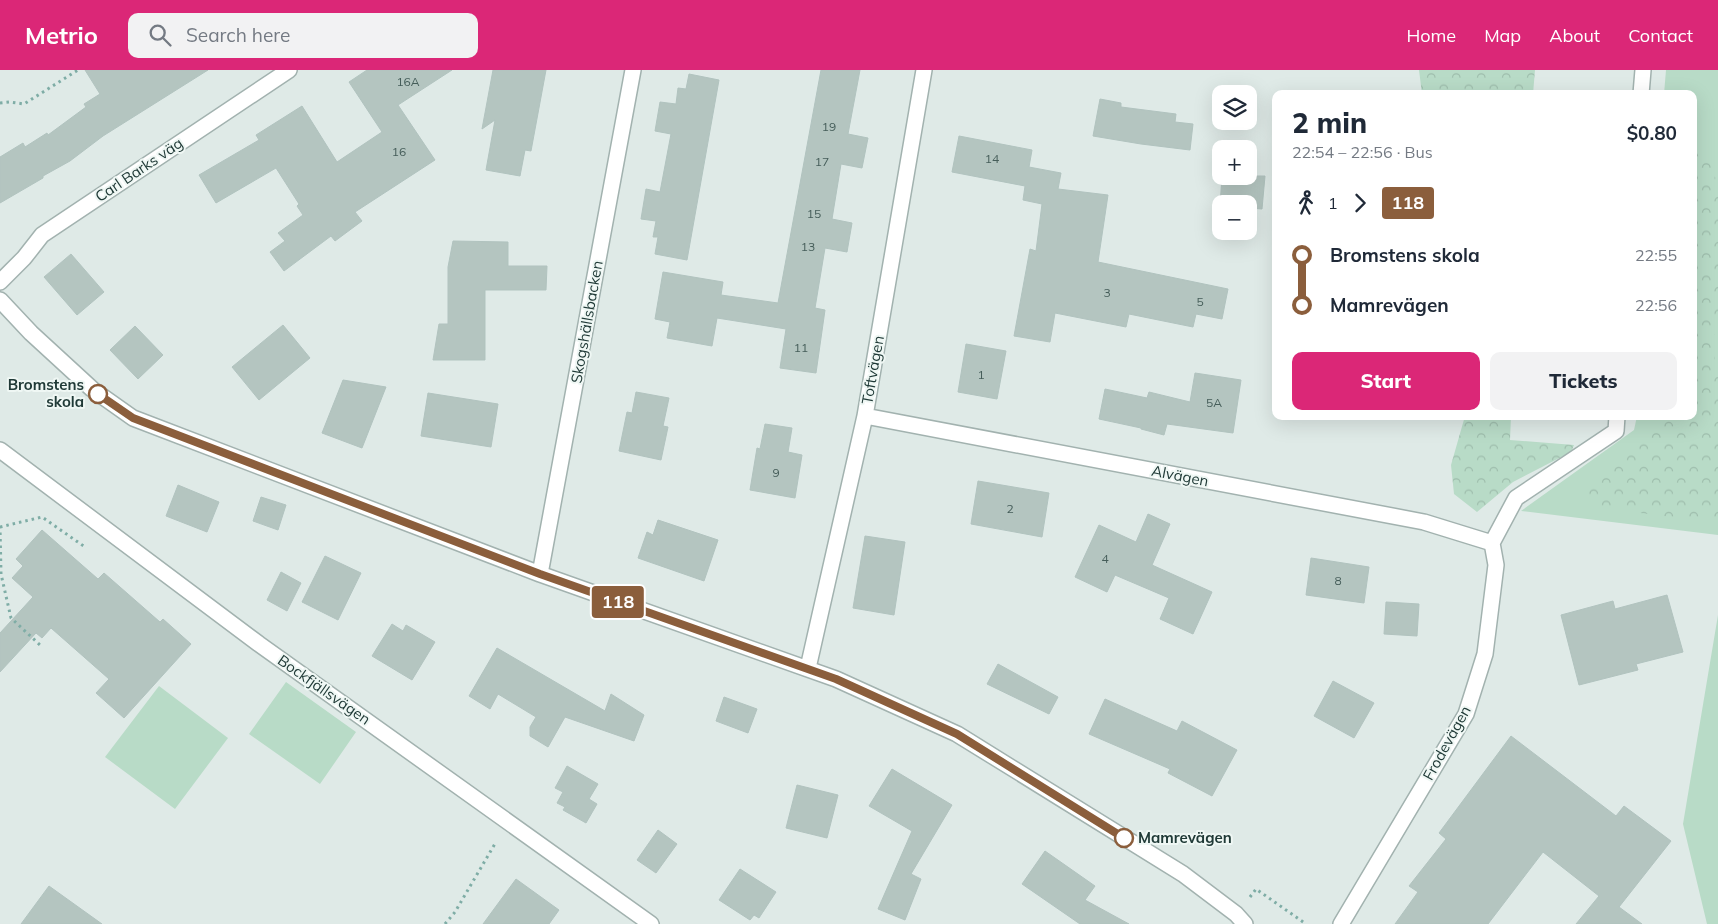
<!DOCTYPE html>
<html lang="en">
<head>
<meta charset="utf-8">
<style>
	:root { --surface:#fff; --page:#f2f2f3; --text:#1f2937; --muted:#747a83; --accent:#db2777 }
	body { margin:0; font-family:Mulish,sans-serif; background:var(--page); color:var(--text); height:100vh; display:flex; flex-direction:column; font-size:19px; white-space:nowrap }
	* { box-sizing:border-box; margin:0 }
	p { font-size:16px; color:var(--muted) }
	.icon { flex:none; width:28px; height:28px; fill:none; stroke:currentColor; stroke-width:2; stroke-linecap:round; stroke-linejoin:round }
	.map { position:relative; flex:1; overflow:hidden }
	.panel { position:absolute; left:1272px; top:20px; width:425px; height:330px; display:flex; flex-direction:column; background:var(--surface); border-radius:10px; box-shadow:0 5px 20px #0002 }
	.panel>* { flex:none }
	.badge { padding:0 10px; border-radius:4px; font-size:18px; line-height:32px }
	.tools { position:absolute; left:1212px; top:15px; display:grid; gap:10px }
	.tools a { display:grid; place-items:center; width:45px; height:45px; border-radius:10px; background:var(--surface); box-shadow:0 5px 20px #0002; font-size:25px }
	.map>.badge { position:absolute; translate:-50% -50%; box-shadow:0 0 0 2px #fff }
	.legs { display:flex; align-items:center; gap:8px; height:55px; padding:0 20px; font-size:16px }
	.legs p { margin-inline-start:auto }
	.headline { display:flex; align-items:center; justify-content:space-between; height:85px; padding:0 20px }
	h1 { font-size:28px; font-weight:800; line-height:38px }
	.primary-button { display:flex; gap:10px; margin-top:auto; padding:10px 20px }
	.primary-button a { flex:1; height:58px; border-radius:10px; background:var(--accent); color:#fff; font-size:20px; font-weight:800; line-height:58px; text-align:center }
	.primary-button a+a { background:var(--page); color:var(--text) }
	ul { padding:0 20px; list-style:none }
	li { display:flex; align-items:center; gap:18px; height:50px; font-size:19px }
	li i { display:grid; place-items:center; width:8px; height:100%; margin:0 6px; background:currentColor }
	li i::after { content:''; width:12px; height:12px; margin:-6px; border:4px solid; border-radius:50%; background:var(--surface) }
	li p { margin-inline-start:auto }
	li:first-child i { background:linear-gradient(#0000 50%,currentColor 0) }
	li:last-child i { background:linear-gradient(currentColor 50%,#0000 0) }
	header { display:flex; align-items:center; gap:30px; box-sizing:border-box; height:70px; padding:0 25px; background:var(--accent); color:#fff }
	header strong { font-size:24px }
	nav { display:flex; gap:28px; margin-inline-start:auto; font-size:18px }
	.search { width:350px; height:45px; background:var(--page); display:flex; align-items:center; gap:12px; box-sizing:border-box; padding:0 18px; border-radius:10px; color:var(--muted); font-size:19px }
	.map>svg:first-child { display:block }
</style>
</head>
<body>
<header>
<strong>Metrio</strong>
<div class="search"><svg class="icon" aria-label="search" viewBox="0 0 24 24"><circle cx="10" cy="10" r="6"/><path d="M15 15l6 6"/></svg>Search here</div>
<nav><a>Home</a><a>Map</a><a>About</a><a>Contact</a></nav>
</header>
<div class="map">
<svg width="1718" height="854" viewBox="0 0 1718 854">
	<defs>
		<pattern id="forest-crowns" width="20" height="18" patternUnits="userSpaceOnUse" patternTransform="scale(1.25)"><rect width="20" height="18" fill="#b8dbc7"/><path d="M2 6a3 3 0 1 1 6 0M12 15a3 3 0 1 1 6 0" fill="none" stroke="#9ebdac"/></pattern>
	</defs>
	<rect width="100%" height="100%" fill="#dfeae7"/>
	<path fill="#b8dbc7" d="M1666,0H1718V465L1521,441L1634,360L1637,346H1694V24H1664Z
		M1718,545V854H1707L1683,754Z
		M286,612L356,662L320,714L249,664Z
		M159,616L228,668L175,739L105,687Z"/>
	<path fill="url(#forest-crowns)" d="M1419,0H1535L1533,24H1422Z
		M1694,80L1712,91L1718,122V256L1712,270L1718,308V453L1586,436V421L1656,359L1658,346H1694Z
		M1465,346H1511L1510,370L1574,375L1571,382L1513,412L1477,442L1454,424L1451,395Z"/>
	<path fill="#b4c5c0" stroke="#b1c3bf" d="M85,0H208L103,66L70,91L43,106V108L0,133V87L23,73L25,77L47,63L48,65L86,37L84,34L100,24Z
		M367,0H452L398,35L435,90L355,142L362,151L335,171L331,166L284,201L270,182L285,171L278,163L303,145L297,136L299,134L276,98L216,133L199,105L259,70L256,65L302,36L337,92L382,62L349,12Z
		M493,0H546L531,81L525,80L520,106L486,100L495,50L482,59Z
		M821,0H860L848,64L868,68L862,98L841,94L832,149L852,153L847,182L825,178L815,238L825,240L816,303L780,298L786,259L717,248L712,276L667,268L670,252L655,249L663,202L723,212L721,225L778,233Z
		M689,4L719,10L687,190L655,184L658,167H653L656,151L641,149L646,119L660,122L671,64L655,61L660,32L676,34L678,18L686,19Z
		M1100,29L1121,33V37L1176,44L1175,52L1193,54L1190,80L1141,74L1093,66Z
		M959,66L1032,80L1029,97L1061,103L1058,119L1108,125L1098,192L1228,219L1222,249L1196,244L1193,257L1129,244L1126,257L1055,243L1050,272L1014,266L1030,179L1036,181L1042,134L1023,130L1025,116L952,102Z
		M1222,106H1265L1262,139L1249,138V134H1221V136H1220Z
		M453,171L508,172V196H547L546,220H485V290H433L439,254H448V197Z
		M71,184L104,222L77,245L44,207Z
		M283,255L310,288L259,330L232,297Z
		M135,256L163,285L138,309L110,280Z
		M966,274L1006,281L997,329L958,322Z
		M1195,303L1241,310L1233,363L1167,354L1164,365L1141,359V358L1099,349L1105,319L1147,328L1149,322L1190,332Z
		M343,310L386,317L362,378L322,363Z
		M636,322L669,328L663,356L668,357L661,390L619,381L627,342L632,343Z
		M428,323L498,334L491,377L421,366Z
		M765,354L792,358L788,382L802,385L795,428L750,420L757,378L760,379Z
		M978,411L1049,423L1042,467L971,454Z
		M178,415L219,432L207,462L166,446Z
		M261,427L286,435L278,460L253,451Z
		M1148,444L1170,454L1152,495L1212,522L1193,564L1160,549L1169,528L1115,505L1107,522L1075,507L1099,455L1136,472Z
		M658,450L718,470L704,511L638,488L647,462L653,465Z
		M42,460L98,509L104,503L160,552L163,549L191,574L124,648L96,623L109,609L51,558L42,568L36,563L0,602V563L33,527L12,508L23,496L16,489Z
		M865,466L905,472L894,545L853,538Z
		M325,486L361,503L338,550L302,532Z
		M1311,488L1369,497L1364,533L1306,525Z
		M281,502L301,513L287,541L267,530Z
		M1667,525L1683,582L1636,594L1638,600L1579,615L1561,545L1613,531L1615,539Z
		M1386,532L1419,534L1417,566L1384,564Z
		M392,554L403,561L406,555L435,572L412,610L372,586Z
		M497,578L605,641L611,624L644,645L634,671L565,647L548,677L530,666V657L536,647L498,624L490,639L469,626Z
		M998,594L1058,627L1049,644L987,614Z
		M1333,611L1374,633L1354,668L1314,646Z
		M724,627L757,639L748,663L716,651Z
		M1105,629L1177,661L1182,651L1237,680L1212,726L1168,703L1170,699L1089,664Z
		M1511,666L1616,746L1624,736L1671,771L1619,837L1642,854H1576L1599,826L1543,782L1488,854H1395L1418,822L1409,816L1446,769L1439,763Z
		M567,696L598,714L589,729L597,734L586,753L563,740L565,737L557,733L563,722L555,718Z
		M892,699L952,735L911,804L921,809L905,850L878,839L912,761L869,736Z
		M797,715L838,725L827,768L786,758Z
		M658,760L677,774L656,803L637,790Z
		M1045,781L1095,816L1085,830L1129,854H1080L1022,814Z
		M740,799L776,822L759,848L754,845L750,850L719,830Z
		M516,809L559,840L549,854H483Z
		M49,816L102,854H21Z"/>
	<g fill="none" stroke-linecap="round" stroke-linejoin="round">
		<defs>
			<path id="minor" d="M1641,24L1643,0
				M0,212L24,188L42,165L289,0
				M0,230L31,263L92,319L133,348L540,504L836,609L957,664L1183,804L1236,844L1245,854
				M865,346L1424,452L1492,473
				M0,380L259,574L651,854
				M1492,473L1516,428L1616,361L1617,346
				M540,504L633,0
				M808,598L865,346L924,0
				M1341,854L1466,644L1485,584L1496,495L1492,473"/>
		</defs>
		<use href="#minor" stroke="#a2b2af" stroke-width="18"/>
		<path stroke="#7fada6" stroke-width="3" stroke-dasharray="2.5 4" stroke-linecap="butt" d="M0,33L10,32L24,34L78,0
			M0,456L1,504L11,548L40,575
			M0,457L42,447L85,477
			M1250,827L1256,819L1306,854
			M445,854L455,842L496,772"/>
		<use href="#minor" stroke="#fff" stroke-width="15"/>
	</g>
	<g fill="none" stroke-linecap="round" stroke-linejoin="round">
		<defs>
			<path id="line-1" d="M98,324L133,348L540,504L836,609L957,664L1124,768"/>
		</defs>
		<use href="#line-1" stroke="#fff" stroke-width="11"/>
		<use href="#line-1" stroke="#8b5e3c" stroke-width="8"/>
	</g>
	<g fill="#fff" stroke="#8b5e3c" stroke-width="2.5">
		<circle cx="98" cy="324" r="9"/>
		<circle cx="1124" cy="768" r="9"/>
	</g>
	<g text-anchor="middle" stroke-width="4" stroke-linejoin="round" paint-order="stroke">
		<g font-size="12" fill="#455d59">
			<text x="408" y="16">16A</text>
			<text x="829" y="61">19</text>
			<text x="399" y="86">16</text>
			<text x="992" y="93">14</text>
			<text x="822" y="96">17</text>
			<text x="814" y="148">15</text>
			<text x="808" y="181">13</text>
			<text x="1107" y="227">3</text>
			<text x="1200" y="236">5</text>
			<text x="801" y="282">11</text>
			<text x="981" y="309">1</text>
			<text x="1214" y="337">5A</text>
			<text x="776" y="407">9</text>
			<text x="1010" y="443">2</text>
			<text x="1105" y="493">4</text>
			<text x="1338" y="515">8</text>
		</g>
		<g font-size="15" fill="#203a37" stroke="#eff7f4">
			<text transform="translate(139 100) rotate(-34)" y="5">Carl Barks väg</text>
			<text transform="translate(587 252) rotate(-80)" y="5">Skogshällsbacken</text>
			<text transform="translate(873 300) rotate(-80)" y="5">Toftvägen</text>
			<text transform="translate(1180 406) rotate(11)" y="5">Alvägen</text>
			<text transform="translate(324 620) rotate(35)" y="5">Bockfjällsvägen</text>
			<text transform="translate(1447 673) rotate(-61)" y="5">Frodevägen</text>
		</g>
		<g font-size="15" font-weight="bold" fill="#203a37" stroke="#eff7f4" text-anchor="end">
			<text x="84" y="320">Bromstens<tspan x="84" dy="17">skola</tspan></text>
			<text x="1138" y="773" text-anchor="start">Mamrevägen</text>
		</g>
	</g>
</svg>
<div class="tools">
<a><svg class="icon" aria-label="layers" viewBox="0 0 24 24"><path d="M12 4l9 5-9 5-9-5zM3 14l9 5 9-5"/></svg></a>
<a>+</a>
<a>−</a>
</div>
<b class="badge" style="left:618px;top:532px;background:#8b5e3c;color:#fff">118</b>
<section class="panel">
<div class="headline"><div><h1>2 min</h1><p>22:54 – 22:56 · Bus</p></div><b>$0.80</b></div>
<div class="legs"><svg class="icon" aria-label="walk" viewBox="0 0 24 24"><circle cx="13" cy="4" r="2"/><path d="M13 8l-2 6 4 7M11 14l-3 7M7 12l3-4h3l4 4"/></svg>1<svg class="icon" aria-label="forward" viewBox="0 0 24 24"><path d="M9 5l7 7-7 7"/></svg><b class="badge" style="background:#8b5e3c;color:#fff">118</b></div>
<ul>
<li><i style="color:#8b5e3c"></i><b>Bromstens skola</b><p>22:55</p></li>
<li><i style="color:#8b5e3c"></i><b>Mamrevägen</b><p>22:56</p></li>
</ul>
<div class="primary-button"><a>Start</a><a>Tickets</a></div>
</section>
</div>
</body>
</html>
